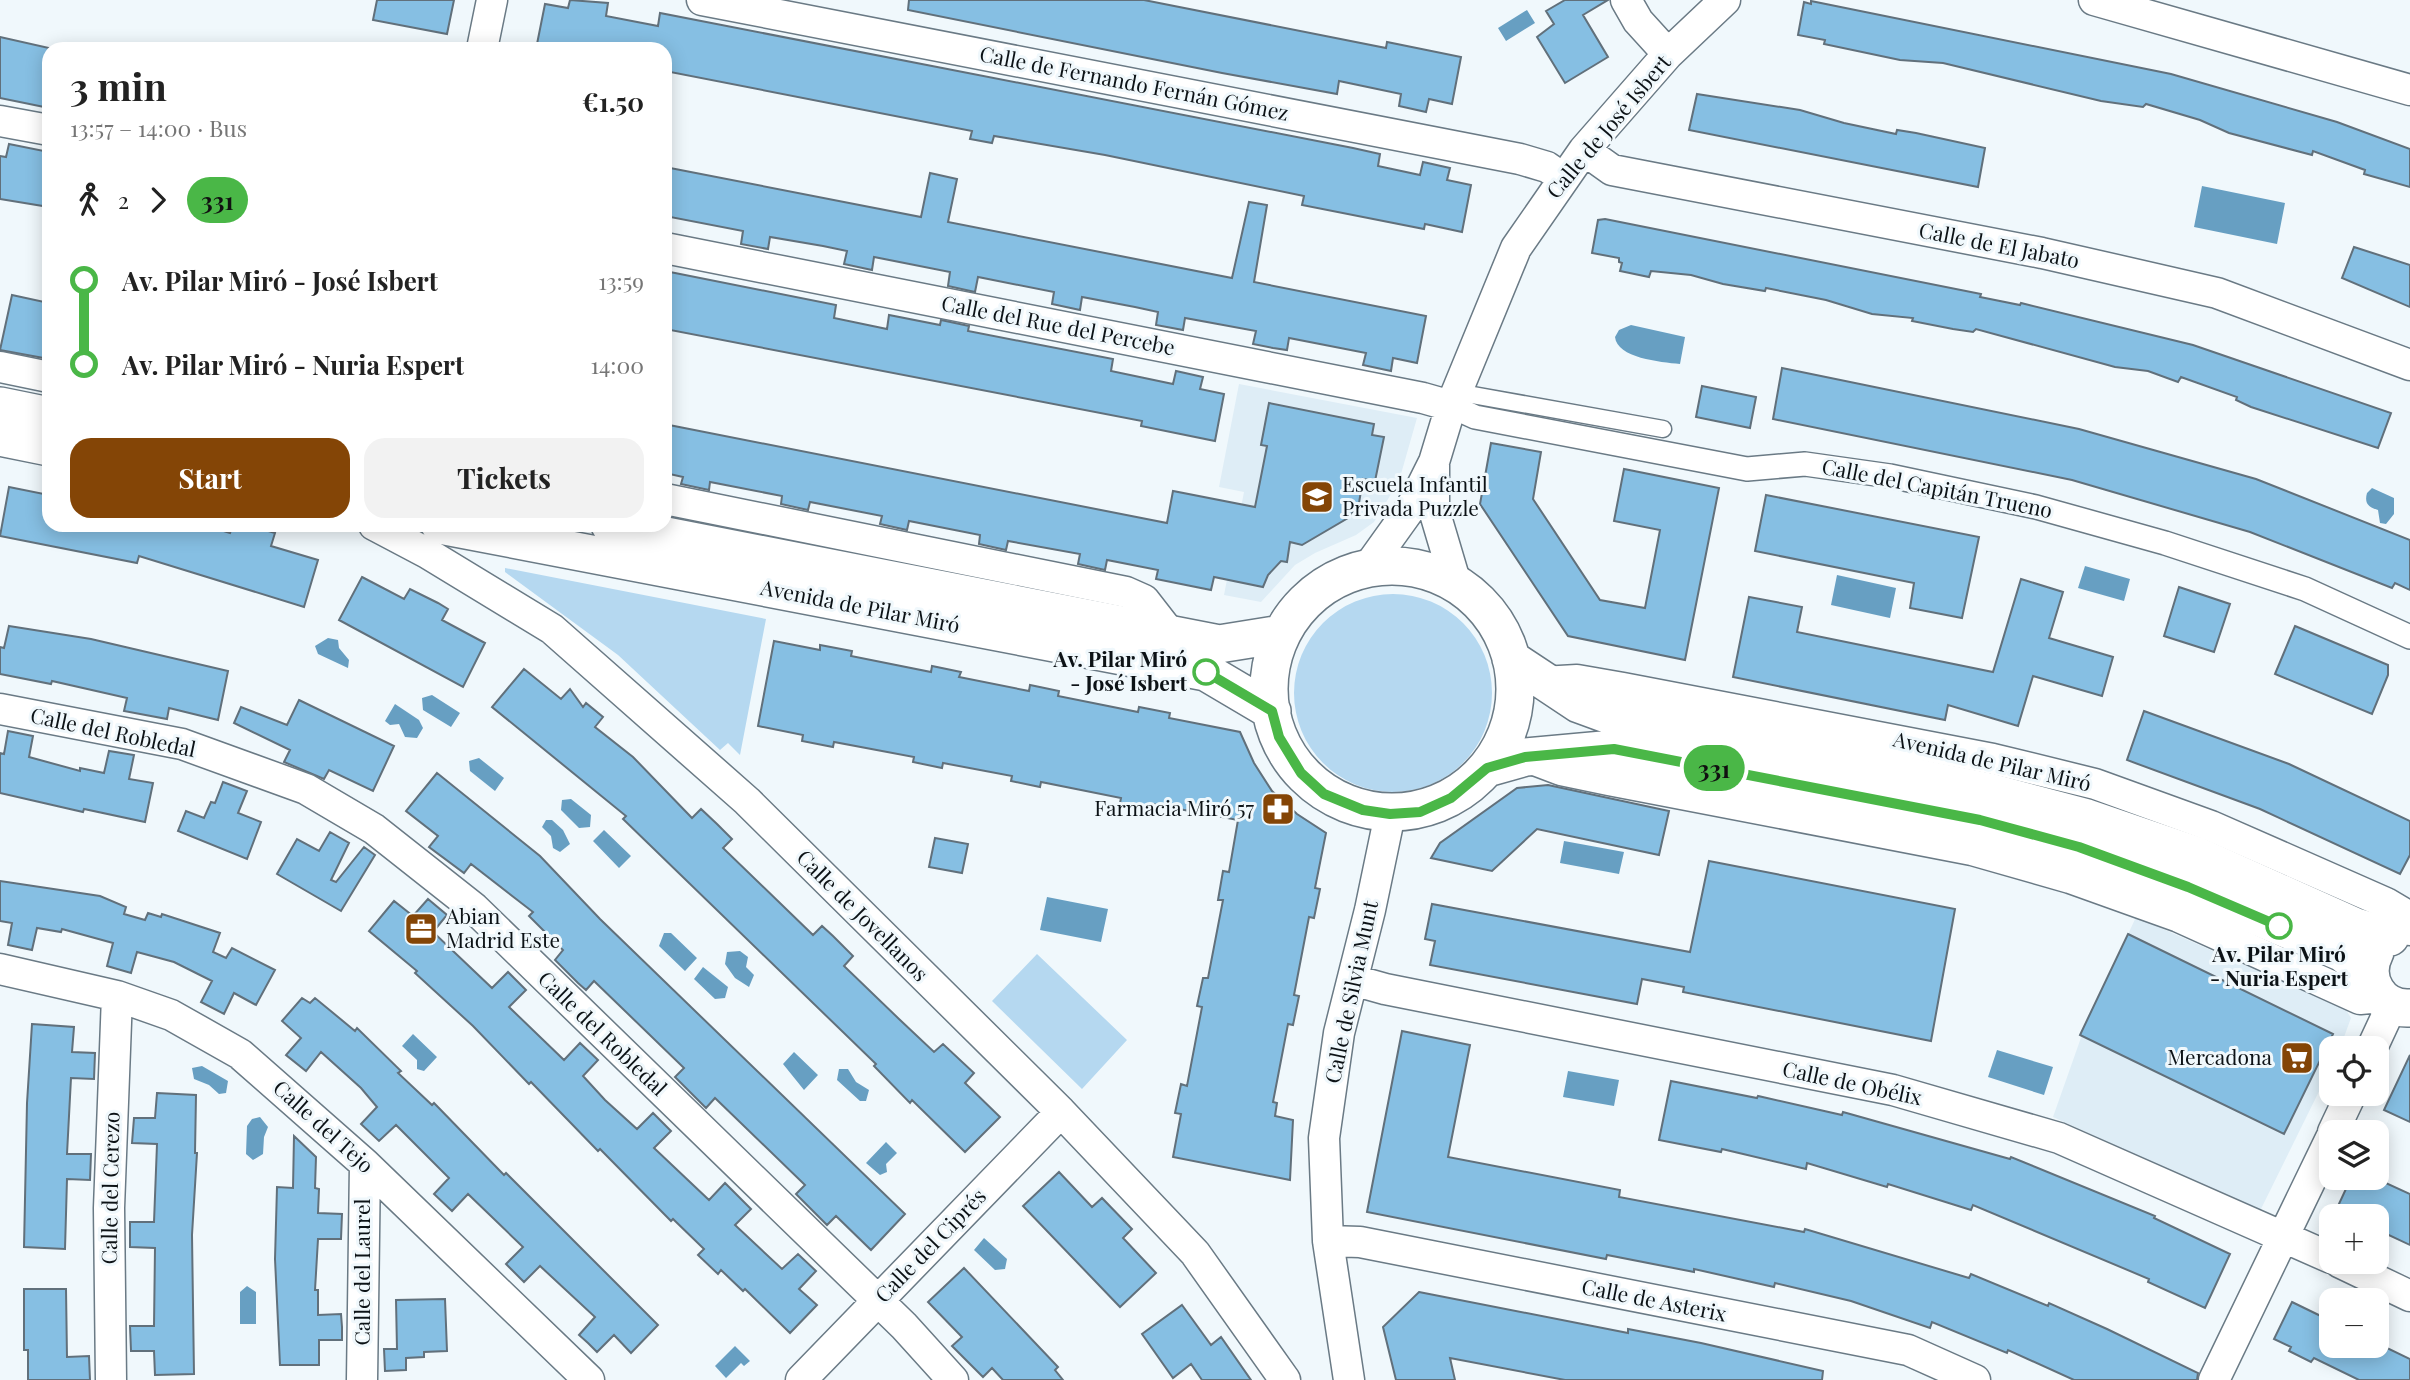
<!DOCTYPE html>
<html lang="en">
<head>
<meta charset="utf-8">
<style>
	:root { --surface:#fff; --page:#f2f2f2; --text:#222; --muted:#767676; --accent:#844506 }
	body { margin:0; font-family:"Playfair Display",serif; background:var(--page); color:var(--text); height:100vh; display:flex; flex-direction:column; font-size:26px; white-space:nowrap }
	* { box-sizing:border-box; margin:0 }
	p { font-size:23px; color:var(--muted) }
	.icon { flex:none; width:38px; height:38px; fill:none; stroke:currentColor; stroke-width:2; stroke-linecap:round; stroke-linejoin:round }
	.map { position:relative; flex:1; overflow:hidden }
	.details { position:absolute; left:42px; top:42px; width:630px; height:490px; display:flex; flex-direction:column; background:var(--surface); border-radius:21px; box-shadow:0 4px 18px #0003 }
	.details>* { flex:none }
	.badge { padding:0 14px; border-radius:23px; font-size:24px; line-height:46px }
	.controls { position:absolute; left:2319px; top:1036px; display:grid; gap:14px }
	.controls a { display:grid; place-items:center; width:70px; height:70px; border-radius:14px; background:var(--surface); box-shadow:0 4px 18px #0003; font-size:35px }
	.map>.badge { position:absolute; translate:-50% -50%; box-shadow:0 0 0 4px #fff }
	.legs { display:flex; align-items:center; gap:10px; height:77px; padding:0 28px; font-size:23px }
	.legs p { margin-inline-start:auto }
	.overview { display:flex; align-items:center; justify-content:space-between; height:119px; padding:0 28px }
	h1 { font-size:38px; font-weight:700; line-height:52px }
	.cta { display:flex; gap:14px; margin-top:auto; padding:14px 28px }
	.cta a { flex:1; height:80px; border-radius:21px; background:var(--accent); color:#fff; font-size:28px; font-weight:700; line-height:80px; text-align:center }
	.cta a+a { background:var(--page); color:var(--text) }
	ul { padding:0 28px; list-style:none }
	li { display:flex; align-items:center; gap:24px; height:84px; font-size:26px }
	li i { display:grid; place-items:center; width:10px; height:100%; margin:0 9px; background:currentColor }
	li i::after { content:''; width:18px; height:18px; margin:-9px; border:5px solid; border-radius:50%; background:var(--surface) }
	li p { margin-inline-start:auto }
	li:first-child i { background:linear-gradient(#0000 50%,currentColor 0) }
	li:last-child i { background:linear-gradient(currentColor 50%,#0000 0) }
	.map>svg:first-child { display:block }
</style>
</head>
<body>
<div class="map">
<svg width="2410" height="1380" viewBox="0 0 2410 1380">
	<rect width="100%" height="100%" fill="#f0f8fc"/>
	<path fill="#deedf6" d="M1239,384L1417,418L1399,481L1374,522L1356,535L1315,553L1295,565L1261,602L1224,595L1244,492L1219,487Z
		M2136,917L2346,1010L2351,1018L2340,1048H2331V1067L2260,1211L2053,1117L2083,1032Z"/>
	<path fill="#b5d8f0" d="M505,568L766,619L740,755L728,743L720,750L618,655L505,572Z
		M1294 693a99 99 0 1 1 198 0a99 99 0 1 1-198 0Z
		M1037,954L1127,1040L1082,1089L992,1001Z"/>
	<path fill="#679fc2" d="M1527,10L1535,23L1506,41L1498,28Z
		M2202,186L2285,203L2277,244L2194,227Z
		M1631,325L1685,337L1680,364C1660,362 1617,358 1615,337L1619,330Z
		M2372,488L2394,498V514L2386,524L2380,523L2378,510C2369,507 2364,504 2367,493Z
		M2085,566L2130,579L2124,601L2078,588Z
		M1837,575L1896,588L1890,618L1831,605Z
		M328,638L338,640L339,648L349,660L348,668L318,654L315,646Z
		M432,695L460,713L451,727L423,710L422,698Z
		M395,704L419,720L423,728L417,738L405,737L399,724L390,725L385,721Z
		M479,758L504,778L495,791L470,771L469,761Z
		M571,799L591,815L590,827L579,828L561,810L562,800Z
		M546,820H552L563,830L570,844L560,852L553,848L551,836L542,827Z
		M604,830L631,856L619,868L593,841Z
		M1564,841L1624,852L1619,874L1560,863Z
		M1047,897L1108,909L1101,942L1040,930Z
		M664,933H671L697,958L685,971L659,946Z
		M740,951L748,957L746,967L754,975L749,987L735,978L725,964L727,952Z
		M703,967L728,987L725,998L715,999L694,979Z
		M413,1034L437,1057L424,1071L417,1069V1060L402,1046Z
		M1997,1050L2053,1067L2044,1095L1988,1077Z
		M794,1052L818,1075L804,1090L783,1064Z
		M202,1066L228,1081L226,1093L219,1094L209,1085L194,1079L192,1068Z
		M839,1069H848L856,1082L869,1090L866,1101H860L837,1080Z
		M1568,1071L1619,1080L1614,1106L1563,1097Z
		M260,1117L268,1127L264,1137L263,1154L253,1160L246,1154L247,1126L252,1119Z
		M886,1142L897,1153L886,1164L887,1172L880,1175L866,1163Z
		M984,1238L1007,1259L1005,1269L995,1270L974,1250Z
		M247,1286L256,1292V1324H240V1292Z
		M735,1346L750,1361L744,1366L741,1363L726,1378L715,1366Z"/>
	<path fill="#86bfe3" stroke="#61707b" stroke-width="2" d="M377,0H454L447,34L373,20Z
		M570,0L608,3L606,16L658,26L660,13L1353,148L1380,154L1378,166L1420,175L1423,162L1450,168L1447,180L1471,185L1462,232L1425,224L1424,229L1302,205L1304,196L1105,155L994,136L992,143L970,139L972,131L665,71V49H536L545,4L568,8Z
		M909,0H1144L1386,48L1387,42L1461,57L1452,104L1429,99L1426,112L1399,106L1401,94L1339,81L1337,94L1222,73L908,10Z
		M1565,0H1608L1583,15L1608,57L1565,83L1537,37L1554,24L1546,11Z
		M1811,1L2171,74L2337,122L2410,149V187L2364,174L2365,170L2313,151L2312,155L2229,133L2200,120L2146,104L2143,107L2101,101L1943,63L1900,60L1824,44L1825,40L1798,35L1804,2L1811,4Z
		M0,37L49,48V108L0,98Z
		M1697,94L1800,110L1844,123L1896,134L1897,130L1916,133L1985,148L1978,187L1689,130Z
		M9,144L49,152V207L0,199V156L6,157Z
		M665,167L921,217L930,173L957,179L948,222L1232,278L1249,202L1267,205L1254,282L1426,316L1417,363L1393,358L1391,371L1363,365L1366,353L1289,338L1287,350L1273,348L1253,344L1256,331L1185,318L1183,330L1156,325L1158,312L1135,307L1082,297L1080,310L1052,304L1054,292L978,277L975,292L948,286L950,272L874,257L872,270L844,264L847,251L823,246L770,237L768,249L741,244L743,231L665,216Z
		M1605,219L1981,294L1980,297L2020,305L2021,303L2193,345L2391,413L2378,448L2251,407L2236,400L2237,397L2181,377L2178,382L2148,371L2115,367L1976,329L1973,332L1953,329L1912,321L1913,318L1872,314L1826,300L1766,288L1765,291L1723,284L1691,275L1651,271L1649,277L1620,271L1622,263L1619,262V258L1592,253L1598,220Z
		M2354,247L2410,265V307L2342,278Z
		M665,271L836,305L834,318L887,329L889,315L940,325L941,320L969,326L968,331L1113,359L1111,371L1173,384L1176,371L1203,377L1200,389L1224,394L1215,441L1141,426L1142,421L665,329Z
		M12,295L49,303V359L0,350Z
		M1782,368L2079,429L2256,479L2410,540V590L2395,583L2392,588L2250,532L2072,480L1773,419Z
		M1702,386L1756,397L1750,428L1696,417Z
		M1269,403L1374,424L1372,435L1384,437L1375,481L1363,479L1359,503L1348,518L1302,545L1290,542L1287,562L1281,561L1268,575L1263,587L1214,577L1211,590L1156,579L1158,570L1107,560L1105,570L1078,564L1080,554L1008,541L1006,550L979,544L980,535L909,521L907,530L880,524L882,516L810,502L808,510L781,504L782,496L710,482L709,490L681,484L683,477L665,473L669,425L1167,523L1173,491L1255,507L1267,446L1261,445Z
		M1491,443L1541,452L1533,499L1600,600L1645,608L1660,530L1614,521L1624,469L1719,488L1685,660L1568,636L1480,504Z
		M9,487L49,495V525H204L230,533L233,525H248L275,533L271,546L318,560L304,607L139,556L137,563L0,536Z
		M1766,495L1979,537L1962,618L1910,608L1914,583L1755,551Z
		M362,577L404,599L410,589L438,603L448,609L442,620L485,643L463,687L339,620Z
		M2021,579L2063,592L2049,638L2113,657L2102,696L2033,676L2018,726L1948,705L1945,720L1733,677L1749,597L1802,607L1797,632L1993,672Z
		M2179,587L2230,604L2214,652L2164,636Z
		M9,626L91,639L228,671L218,720L169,708L167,719L124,711L127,698L52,681L51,684L0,674V647L4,648Z
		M2295,626L2388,665V675L2372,714L2275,674Z
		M774,641L820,650V645L852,651L851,656L931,672L932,666L961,672L959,677L1029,691L1030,685L1059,691L1058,696L1138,712L1139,707L1170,713L1169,718L1240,732L1254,763L1272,791L1297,814L1326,833L1315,888L1320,889L1314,918L1309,917L1294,995L1299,996L1293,1025L1288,1024L1273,1102L1277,1103L1275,1116L1293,1120L1290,1180L1173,1157L1181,1114L1175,1113L1181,1084L1187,1086L1202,1007L1197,1006L1203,978H1208L1223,900H1218L1223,871L1229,872L1238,820L1152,804L1151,809L1120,803L1121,798L1041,782L1040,787L1011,781L1012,776L943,763L942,768L913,762L914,757L834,742L833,747L802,741L803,735L758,726Z
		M524,669L561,699L570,689L583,707L586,703L603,717L595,727L633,757L692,818L701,809L717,824L732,839L723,848L813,935L822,926L833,936L853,956L844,966L899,1019L934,1052L943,1044L974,1073L965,1083L1000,1117L965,1152L912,1100L910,1103L874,1066L876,1064L623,819L626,816L492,707Z
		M299,700L394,746L373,791L329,770L324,779L284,762L290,750L234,723L241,707L287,725Z
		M2144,711L2289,764L2410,821V855L2400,874L2260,809L2127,760Z
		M8,731L33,736L29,757L80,771V768L104,773L109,751L134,755L129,779L153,783L145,822L84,809L83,812L0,793V753L4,754Z
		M437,773L540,856L600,919L905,1214L871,1250L836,1216L827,1225L796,1194L805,1185L715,1098L706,1108L675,1077L684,1068L594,981L586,990L578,983L555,960L563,950L529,916L533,912L471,864L464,873L429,847L438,836L406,811Z
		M223,782L247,791L238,813L261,822L247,859L178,831L186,811L204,818L211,802L215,803Z
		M1548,785L1669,811L1659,855L1537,829L1492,871L1431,858L1440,843L1517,788Z
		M330,832L349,843L331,880L336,882L364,847L375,855L341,911L277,874L297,839L319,851Z
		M935,838L968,844L962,873L929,867Z
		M1709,861L1955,909L1931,1041L1683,992L1684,987L1642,979L1637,1004L1430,965L1435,941L1425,939L1432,904L1690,952Z
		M0,881L100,896L126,907L124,914L145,920L148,913L161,917L162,914L220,933L213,952L226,958L232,948L275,970L256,1005L234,993L224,1014L201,1002L212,981L174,962L137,952L131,973L107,966L113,943L62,929L61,932L37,928L32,950L8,945L12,923L0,921Z
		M428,899L447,915L433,932L492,988L508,972L526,990L509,1007L564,1060L580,1043L598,1060L583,1076L605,1100L637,1129L653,1113L671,1131L654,1148L709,1200L725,1183L751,1209L735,1225L782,1269L798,1254L816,1271L799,1289L817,1305L790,1333L745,1289L743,1291L721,1270L718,1274L698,1255L704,1249L673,1219L671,1221L600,1149L598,1151L531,1082L529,1084L473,1026L415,973L417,971L369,931L394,901L413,916Z
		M2128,934L2333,1034L2284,1134L2080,1035Z
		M302,998L310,1003L315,998L355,1031L357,1028L401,1071L398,1073L432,1105L434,1103L504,1175L506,1173L658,1325L631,1353L614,1335L597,1352L588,1343L579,1335L595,1317L540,1266L524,1282L506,1264L523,1247L468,1194L452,1211L434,1194L449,1178L396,1125L379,1141L361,1124L377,1107L361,1088L321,1052L306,1071L286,1055L301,1038L282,1021Z
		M32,1024L74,1027L72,1052L95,1053L94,1079L71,1078L67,1154H91L90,1180L67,1179L65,1249L24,1247L27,1103Z
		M1402,1031L1470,1045L1448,1157L1620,1190L1619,1197L1804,1232L1805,1229L1969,1278L1971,1274L2048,1306L2049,1303L2107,1329L2198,1373L2197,1380H2074L2008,1350L2007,1353L1932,1322L1930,1328L1851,1301L1775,1283L1774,1287L1694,1269V1272L1607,1255L1606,1259L1367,1212Z
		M2410,1055V1122L2384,1110Z
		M1671,1081L1757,1098L1758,1096L1842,1115L1843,1112L2010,1159L2011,1157L2155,1216L2154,1218L2230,1254L2205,1308L2148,1282L2149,1279L1973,1205L1971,1210L1888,1184L1887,1187L1807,1163L1806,1169L1722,1149L1721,1152L1659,1140Z
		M157,1093L196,1095L195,1153H197L192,1235L194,1374L155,1375L154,1351H131L130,1326H154L155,1248L130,1247V1222H154L157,1144L132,1143L134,1118H155Z
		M294,1136L316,1157L315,1188L319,1189L318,1213L342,1214L341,1239H318L315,1290H318V1315L341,1314L342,1327V1340H319V1365H280L275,1259L277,1187L293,1188Z
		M1059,1172L1092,1207L1102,1198L1132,1229L1123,1238L1156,1273L1120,1307L1023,1206Z
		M2351,1178H2375L2410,1194V1245L2376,1229V1216H2360L2338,1206Z
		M964,1268L1058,1367L1055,1370L1063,1380H1003L992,1368L983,1377L952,1346L962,1337L928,1302Z
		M24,1289H66L67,1357L89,1356L90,1380H28V1350H24Z
		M1419,1292L1628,1333V1329L1701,1343L1823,1371L1822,1380H1565L1450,1358L1455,1380H1396L1383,1327Z
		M445,1299L447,1351L424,1352V1357L406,1358V1370L385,1371L384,1349H397L396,1300Z
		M2292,1302L2331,1321V1346H2383L2410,1359V1380H2359L2314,1358L2311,1362L2289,1351L2291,1347L2274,1339Z
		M1182,1305L1211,1345L1221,1337L1251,1380H1202L1191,1364L1173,1378L1142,1334Z"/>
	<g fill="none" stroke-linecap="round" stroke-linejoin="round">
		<defs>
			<path id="service" d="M1456,392L1663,429"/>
			<path id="pedestrian" d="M1451,406L1475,417L1747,469L1805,464L1890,476L2036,507L2165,543L2305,589L2410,637"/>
			<path id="minor" d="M702,0L1520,159L1547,167L1563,178
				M1626,0L1638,21L1668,54
				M2094,0L2410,90
				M482,49L492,0
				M0,121L49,130
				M1584,150L1612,170L2042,253L2217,293L2410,365
				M665,248L1423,398L1451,406
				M0,367L49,377
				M1434,462L1451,406L1516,248L1584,150L1668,54L1725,0
				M665,499L1126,592L1144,600L1172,636
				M374,525L427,553L552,629L747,801L1061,1112L1195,1253L1285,1380
				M1369,566L1412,506L1434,462V510L1456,584
				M1542,682L1577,680L1623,688L1993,759L2095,784L2211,826L2386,903L2403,913L2410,930
				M0,709L182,744L306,789L374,829L474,908L904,1326L953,1380
				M1532,759L1561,770L1609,780L1972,850L2070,878L2179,917L2360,999L2381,997
				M0,969L117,996L171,1015L240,1054L365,1164L589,1380
				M1353,980L1385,989L1893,1090L2059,1138L2331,1258
				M2372,1048L2392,1005
				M2333,1132L2351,1094
				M1328,1241L1360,1242L1908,1350L1975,1380
				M2339,1262L2410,1296
				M111,1380L109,1208L117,996
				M362,1380L365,1164
				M801,1380L1061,1112
				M1349,1380L1328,1241L1324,1138L1339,1033L1370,910L1390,814
				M2214,1380L2331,1138"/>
			<path id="tertiary" d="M0,406L49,416
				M0,437L49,447
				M440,525L1206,672L1272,711
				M610,525L1219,644L1282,634
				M1269 689a123 123 0 1 1 246 0a123 123 0 1 1-246 0Z
				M1511,659L1579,704L1620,719L1989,792L2087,818L2198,856L2356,927L2390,937
				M1487,768L1526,757L1614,749L1980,820L2079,847L2188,887L2343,953L2369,974
				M2375,952C2361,979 2380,1010 2410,1008"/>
		</defs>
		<use href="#service" stroke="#6a7a85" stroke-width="19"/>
		<use href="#pedestrian" stroke="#6a7a85" stroke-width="26"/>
		<use href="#minor" stroke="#6a7a85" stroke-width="33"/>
		<use href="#tertiary" stroke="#6a7a85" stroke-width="40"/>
		<use href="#service" stroke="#fff" stroke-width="16"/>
		<use href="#pedestrian" stroke="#fff" stroke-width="23"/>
		<use href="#minor" stroke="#fff" stroke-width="30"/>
		<use href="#tertiary" stroke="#fff" stroke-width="37"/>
	</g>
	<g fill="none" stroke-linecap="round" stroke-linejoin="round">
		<defs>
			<path id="line-1" d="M1206,672L1272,711L1279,737L1301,773L1324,794L1363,810L1390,814L1420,812L1451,798L1487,768L1525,757L1614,749L1980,820L2079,847L2188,887L2279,926"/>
		</defs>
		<use href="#line-1" stroke="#fff" stroke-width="16"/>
		<use href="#line-1" stroke="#4ab747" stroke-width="10"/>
	</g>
	<defs>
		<symbol id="school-square" viewBox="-11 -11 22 22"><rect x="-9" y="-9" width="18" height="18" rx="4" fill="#844506" stroke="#f0f8fc"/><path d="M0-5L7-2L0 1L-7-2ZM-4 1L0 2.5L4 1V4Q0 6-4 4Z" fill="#fff"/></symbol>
		<symbol id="pharmacy-square" viewBox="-11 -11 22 22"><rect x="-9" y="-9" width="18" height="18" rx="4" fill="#844506" stroke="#f0f8fc"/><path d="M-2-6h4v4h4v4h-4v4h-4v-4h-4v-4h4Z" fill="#fff"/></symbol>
		<symbol id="office-square" viewBox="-11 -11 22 22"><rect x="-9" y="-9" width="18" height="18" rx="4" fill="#844506" stroke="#f0f8fc"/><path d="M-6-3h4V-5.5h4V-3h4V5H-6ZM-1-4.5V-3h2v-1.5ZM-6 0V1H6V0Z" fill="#fff"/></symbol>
		<symbol id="supermarket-square" viewBox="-11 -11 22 22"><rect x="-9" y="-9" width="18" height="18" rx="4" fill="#844506" stroke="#f0f8fc"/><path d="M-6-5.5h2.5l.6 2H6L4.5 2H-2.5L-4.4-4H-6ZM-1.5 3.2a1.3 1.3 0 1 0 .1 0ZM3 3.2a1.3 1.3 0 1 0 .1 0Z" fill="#fff"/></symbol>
	</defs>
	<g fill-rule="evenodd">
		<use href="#school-square" x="1298" y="478" width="38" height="38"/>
		<use href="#pharmacy-square" x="1259" y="790" width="38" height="38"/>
		<use href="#office-square" x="402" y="910" width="38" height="38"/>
		<use href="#supermarket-square" x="2278" y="1039" width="38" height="38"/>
	</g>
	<g fill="#fff" stroke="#4ab747" stroke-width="3.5">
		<circle cx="1206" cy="672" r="12"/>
		<circle cx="2279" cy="926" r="12"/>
	</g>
	<g text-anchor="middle" stroke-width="6" stroke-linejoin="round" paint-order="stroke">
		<g font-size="21" fill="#0c1216" stroke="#f0f8fc">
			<text transform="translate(1134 84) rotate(11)" y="7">Calle de Fernando Fernán Gómez</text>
			<text transform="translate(1609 127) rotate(-50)" y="7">Calle de José Isbert</text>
			<text transform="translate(1999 246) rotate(11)" y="7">Calle de El Jabato</text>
			<text transform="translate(1058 326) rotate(11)" y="7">Calle del Rue del Percebe</text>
			<text transform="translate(1937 489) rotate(11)" y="7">Calle del Capitán Trueno</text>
			<text transform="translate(860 607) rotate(11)" y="7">Avenida de Pilar Miró</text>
			<text transform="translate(113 733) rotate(12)" y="7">Calle del Robledal</text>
			<text transform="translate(1992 762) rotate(13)" y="7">Avenida de Pilar Miró</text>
			<text transform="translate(862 916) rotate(45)" y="7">Calle de Jovellanos</text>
			<text transform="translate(1352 992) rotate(-78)" y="7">Calle de Silvia Munt</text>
			<text transform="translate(602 1034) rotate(44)" y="7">Calle del Robledal</text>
			<text transform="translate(1852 1084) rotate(12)" y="7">Calle de Obélix</text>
			<text transform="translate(323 1127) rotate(42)" y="7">Calle del Tejo</text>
			<text transform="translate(111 1188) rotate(-89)" y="7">Calle del Cerezo</text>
			<text transform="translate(931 1246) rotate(-46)" y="7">Calle del Ciprés</text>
			<text transform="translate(363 1272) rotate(-90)" y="7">Calle del Laurel</text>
			<text transform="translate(1654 1301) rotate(11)" y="7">Calle de Asterix</text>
		</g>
		<g font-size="21" fill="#0c1216" stroke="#f0f8fc" text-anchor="start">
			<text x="1342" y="492">Escuela Infantil<tspan x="1342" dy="24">Privada Puzzle</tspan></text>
			<text x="1254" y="816" text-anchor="end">Farmacia Miró 57</text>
			<text x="446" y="924">Abian<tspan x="446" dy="24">Madrid Este</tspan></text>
			<text x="2272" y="1065" text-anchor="end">Mercadona</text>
		</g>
		<g font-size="21" font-weight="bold" fill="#0c1216" stroke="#f0f8fc" text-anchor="end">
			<text x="1187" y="667">Av. Pilar Miró<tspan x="1187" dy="24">- José Isbert</tspan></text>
			<text x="2279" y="962" text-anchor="middle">Av. Pilar Miró<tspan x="2279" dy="24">- Nuria Espert</tspan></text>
		</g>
	</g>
</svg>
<div class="controls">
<a><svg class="icon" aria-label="locate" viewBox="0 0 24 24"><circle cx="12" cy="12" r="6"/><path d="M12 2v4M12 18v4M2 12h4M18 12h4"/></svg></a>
<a><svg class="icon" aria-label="layers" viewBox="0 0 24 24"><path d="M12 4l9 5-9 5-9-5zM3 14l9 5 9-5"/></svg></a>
<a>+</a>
<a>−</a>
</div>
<b class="badge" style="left:1714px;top:768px;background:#4ab747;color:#111">331</b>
<section class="details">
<div class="overview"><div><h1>3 min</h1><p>13:57 – 14:00 · Bus</p></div><b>€1.50</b></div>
<div class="legs"><svg class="icon" aria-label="walk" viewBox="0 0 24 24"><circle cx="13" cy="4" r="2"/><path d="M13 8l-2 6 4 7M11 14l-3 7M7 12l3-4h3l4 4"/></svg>2<svg class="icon" aria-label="forward" viewBox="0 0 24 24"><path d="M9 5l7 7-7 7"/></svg><b class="badge" style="background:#4ab747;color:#111">331</b></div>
<ul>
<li><i style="color:#4ab747"></i><b>Av. Pilar Miró - José Isbert</b><p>13:59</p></li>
<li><i style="color:#4ab747"></i><b>Av. Pilar Miró - Nuria Espert</b><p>14:00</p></li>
</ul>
<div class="cta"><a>Start</a><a>Tickets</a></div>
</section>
</div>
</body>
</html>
